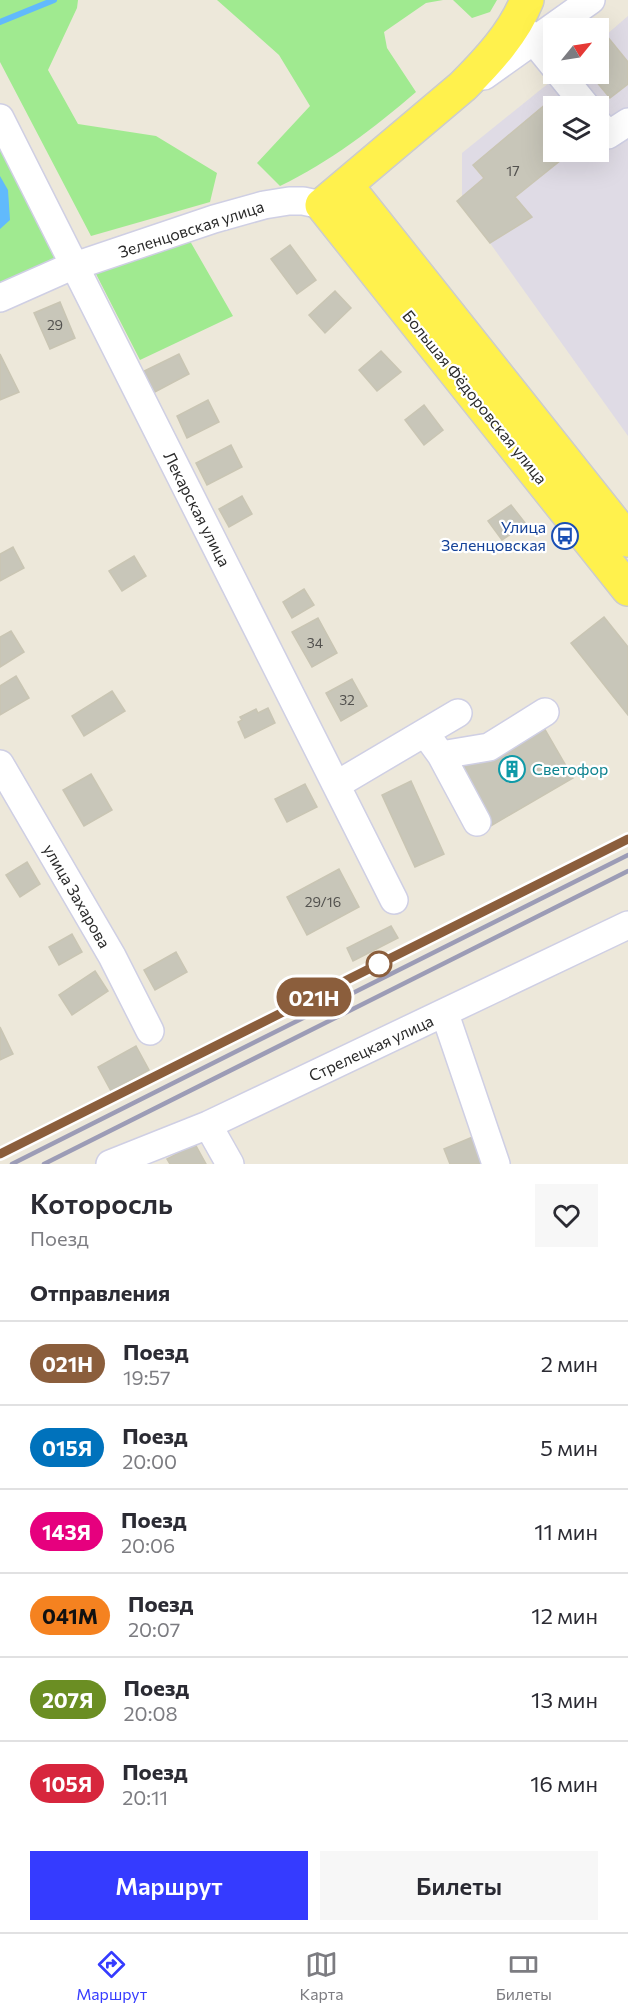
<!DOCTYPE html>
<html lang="ru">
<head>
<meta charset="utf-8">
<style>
	:root { --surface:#fff; --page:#f7f7f7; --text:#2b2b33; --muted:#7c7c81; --line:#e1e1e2; --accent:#353bff }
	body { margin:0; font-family:Commissioner,sans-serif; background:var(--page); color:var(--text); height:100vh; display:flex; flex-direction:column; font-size:22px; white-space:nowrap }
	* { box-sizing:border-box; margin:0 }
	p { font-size:20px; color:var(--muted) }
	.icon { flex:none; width:33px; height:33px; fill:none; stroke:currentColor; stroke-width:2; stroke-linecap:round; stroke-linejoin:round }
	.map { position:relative; height:1164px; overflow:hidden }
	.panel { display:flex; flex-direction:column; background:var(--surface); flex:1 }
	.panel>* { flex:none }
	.badge { padding:0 12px; border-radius:20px; font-size:21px; line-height:39px }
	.needle { width:39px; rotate:60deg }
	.tools { position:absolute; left:543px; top:18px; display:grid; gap:12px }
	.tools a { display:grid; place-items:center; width:66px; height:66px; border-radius:0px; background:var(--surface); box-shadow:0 6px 24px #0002; font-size:30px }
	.map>.badge { position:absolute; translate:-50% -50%; box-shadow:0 0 0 3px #fff }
	h2 { padding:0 30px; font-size:22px; line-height:54px }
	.round { display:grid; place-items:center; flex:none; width:63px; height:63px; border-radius:0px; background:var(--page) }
	.summary { display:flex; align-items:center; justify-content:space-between; height:102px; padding:0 30px }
	h1 { font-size:28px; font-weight:600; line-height:45px }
	.primary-button { display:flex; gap:12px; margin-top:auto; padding:12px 30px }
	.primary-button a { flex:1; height:69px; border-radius:0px; background:var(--accent); color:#fff; font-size:24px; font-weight:600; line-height:69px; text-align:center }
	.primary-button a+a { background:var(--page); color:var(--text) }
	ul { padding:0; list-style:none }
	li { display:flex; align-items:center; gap:18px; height:84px; padding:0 30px; border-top:2px solid var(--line) }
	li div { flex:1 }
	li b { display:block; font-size:22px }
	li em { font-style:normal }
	li .badge { min-width:66px; font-weight:700; text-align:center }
	.menu { display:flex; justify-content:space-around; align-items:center; height:84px; border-top:2px solid var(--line); background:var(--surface); font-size:16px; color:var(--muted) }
	.menu a { display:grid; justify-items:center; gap:3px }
	.menu .selected { color:var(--accent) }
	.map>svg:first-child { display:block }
</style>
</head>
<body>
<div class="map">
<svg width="628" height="1164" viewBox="0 0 628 1164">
	<rect width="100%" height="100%" fill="#ede8da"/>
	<path fill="#dfdbe5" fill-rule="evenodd" d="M628,16V436L462,204V153L560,74H598L599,41ZM554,106H598V152H554Z"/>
	<path fill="#a0ea90" d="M0,0H78L77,8L48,70L78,124L156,136L217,173L210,202L91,236L0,62Z
		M217,0H443L426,3L384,32L387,48L416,92C374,128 330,162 280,186L257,163L310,106L279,55Z
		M453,0H497L490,12L472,18Z
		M0,141L60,259L0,287Z
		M190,241L233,316L140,360L96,274Z"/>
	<path fill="#61bafc" d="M0,176L8,190L10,220L0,229Z"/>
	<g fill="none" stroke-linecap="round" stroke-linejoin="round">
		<path stroke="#61bafc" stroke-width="6" d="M0,22L54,0"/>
	</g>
	<path fill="#c8c6b9" stroke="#c9c5b3" stroke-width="1.5" d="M602,30L628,62V84L610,98L590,74H598V33Z
		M553,98L560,106H554V152H571L515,197L532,217L490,243L457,201L484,178L473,165Z
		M290,245L316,280L297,294L271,259Z
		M335,291L351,308L325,333L309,315Z
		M60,302L75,338L50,349L34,313Z
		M381,351L401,372L377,391L359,370Z
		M0,354L19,392L0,400Z
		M179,354L189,374L153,393L142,372Z
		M208,400L219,422L187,438L177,416Z
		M424,405L443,430L424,445L405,420Z
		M231,445L242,467L207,485L196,463Z
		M242,496L252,514L229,527L219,509Z
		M511,505L526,524L502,540L488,521Z
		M13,547L24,568L0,581V554Z
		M134,556L146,576L122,591L109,571Z
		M304,589L314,605L292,618L283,602Z
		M604,617L628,647V715L571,643Z
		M318,618L337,653L312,667L292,632Z
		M11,631L24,652L0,667V637Z
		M16,676L29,698L0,715V686Z
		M352,679L367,706L341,721L326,693Z
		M112,691L125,711L84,736L72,716Z
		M268,708L275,723L245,738L238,722L242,720L240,717L256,709L258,713Z
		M543,726L573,778L489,827L452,760Z
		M91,774L112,810L84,826L63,790Z
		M411,781L444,854L415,867L382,795Z
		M305,784L317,807L287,822L275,799Z
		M27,862L40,884L20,897L6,875Z
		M339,869L359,907L307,935L287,897Z
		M391,926L398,938L353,961L347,948Z
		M72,934L82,952L59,965L49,947Z
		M176,952L187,972L155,990L144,970Z
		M95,971L108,991L72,1015L59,995Z
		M0,1027L13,1054L0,1060Z
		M136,1046L149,1070L111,1091L98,1067Z
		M475,1136L486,1164H450L444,1149Z
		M195,1144L206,1164H170L167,1159Z"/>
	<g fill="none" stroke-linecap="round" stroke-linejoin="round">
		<defs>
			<path id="minor" d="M523,28L554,66
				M560,74L586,106
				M484,76L591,0
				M0,118L394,900
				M598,123L608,135L628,122
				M0,298L63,270L214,219L264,205L289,201H303L322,205
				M425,733L441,755L489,747L545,712
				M441,755L477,822
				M0,764L112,956L150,1031
				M336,785L458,713
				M445,1014L496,1164
				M208,1125L230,1164
				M110,1164L208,1125L628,925"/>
			<path id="major" d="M527,0C514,33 488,61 463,86L322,205L628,589
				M346,185L628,540"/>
		</defs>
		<use href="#minor" stroke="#cfcfe4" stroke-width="30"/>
		<use href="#major" stroke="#ccc" stroke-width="36"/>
		<use href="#minor" stroke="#fff" stroke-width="27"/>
		<use href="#major" stroke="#fff14d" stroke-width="33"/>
		<path stroke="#9c9cb6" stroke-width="4.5" d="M0,1154L628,839
			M12,1164L628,855
			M44,1164L628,871"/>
	</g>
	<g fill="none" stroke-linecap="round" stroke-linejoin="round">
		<defs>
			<path id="line" d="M0,1154L628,839"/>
		</defs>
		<use href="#line" stroke="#fff" stroke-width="14"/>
		<use href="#line" stroke="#8b5e3c" stroke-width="9"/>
	</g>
	<defs>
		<symbol id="bus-ring" viewBox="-11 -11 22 22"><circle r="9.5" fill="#fff" stroke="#1a4fb4" stroke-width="1.5"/><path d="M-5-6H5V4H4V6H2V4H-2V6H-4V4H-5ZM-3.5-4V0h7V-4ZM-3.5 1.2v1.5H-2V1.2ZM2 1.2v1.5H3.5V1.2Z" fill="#1a4fb4"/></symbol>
		<symbol id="building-ring" viewBox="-11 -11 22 22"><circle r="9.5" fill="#fff" stroke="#0f9aa8" stroke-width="1.5"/><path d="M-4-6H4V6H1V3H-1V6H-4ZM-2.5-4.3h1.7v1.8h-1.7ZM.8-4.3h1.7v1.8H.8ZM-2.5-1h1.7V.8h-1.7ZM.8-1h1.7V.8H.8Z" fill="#0f9aa8"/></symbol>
	</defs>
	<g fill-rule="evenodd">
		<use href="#bus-ring" x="550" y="521" width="30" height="30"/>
		<use href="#building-ring" x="497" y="754" width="30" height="30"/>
	</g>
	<circle fill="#fff" stroke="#8b5e3c" stroke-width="3" cx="379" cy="964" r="12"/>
	<g text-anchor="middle" stroke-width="4.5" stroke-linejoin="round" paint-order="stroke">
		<g font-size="14" fill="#52514e">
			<text x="513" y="176">17</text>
			<text x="55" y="330">29</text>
			<text x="315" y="648">34</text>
			<text x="347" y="705">32</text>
			<text x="323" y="907">29/16</text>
		</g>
		<g font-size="16" fill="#2a2a2a" stroke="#fff">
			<text transform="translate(191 229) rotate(-18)" y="6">Зеленцовская улица</text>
			<text transform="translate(475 397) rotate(51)" y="6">Большая Фёдоровская улица</text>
			<text transform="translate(197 509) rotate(63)" y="6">Лекарская улица</text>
			<text transform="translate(77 896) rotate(60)" y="6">улица Захарова</text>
			<text transform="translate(371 1048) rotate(-25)" y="6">Стрелецкая улица</text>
		</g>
		<g font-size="16" fill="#164399" stroke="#fff" text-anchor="end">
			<text x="546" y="533">Улица<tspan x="546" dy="18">Зеленцовская</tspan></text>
		</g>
		<g font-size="16" fill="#0d838f" stroke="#fff" text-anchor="start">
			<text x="532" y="775">Светофор</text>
		</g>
	</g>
</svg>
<div class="tools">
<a><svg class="needle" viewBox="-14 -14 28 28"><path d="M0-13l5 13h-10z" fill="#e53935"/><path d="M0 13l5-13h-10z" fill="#7c7c81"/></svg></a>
<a><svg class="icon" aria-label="layers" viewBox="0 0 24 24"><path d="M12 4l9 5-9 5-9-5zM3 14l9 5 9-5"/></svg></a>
</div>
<b class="badge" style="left:314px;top:997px;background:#8b5e3c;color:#fff">021Н</b>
</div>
<section class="panel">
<div class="summary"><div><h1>Которосль</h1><p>Поезд</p></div><a class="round"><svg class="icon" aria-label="heart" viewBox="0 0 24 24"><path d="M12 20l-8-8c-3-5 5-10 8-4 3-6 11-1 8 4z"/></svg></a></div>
<h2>Отправления</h2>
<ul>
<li><span class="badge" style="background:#8b5e3c;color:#fff">021Н</span><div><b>Поезд</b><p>19:57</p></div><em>2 мин</em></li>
<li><span class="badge" style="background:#0072bc;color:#fff">015Я</span><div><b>Поезд</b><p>20:00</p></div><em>5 мин</em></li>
<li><span class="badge" style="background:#e6007e;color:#fff">143Я</span><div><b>Поезд</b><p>20:06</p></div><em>11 мин</em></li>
<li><span class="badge" style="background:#f58220;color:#111">041М</span><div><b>Поезд</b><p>20:07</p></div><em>12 мин</em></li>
<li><span class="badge" style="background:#6b8e23;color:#fff">207Я</span><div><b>Поезд</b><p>20:08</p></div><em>13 мин</em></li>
<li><span class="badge" style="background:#d7263d;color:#fff">105Я</span><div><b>Поезд</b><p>20:11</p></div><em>16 мин</em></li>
</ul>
<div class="primary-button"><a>Маршрут</a><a>Билеты</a></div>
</section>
<nav class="menu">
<a class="selected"><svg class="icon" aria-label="directions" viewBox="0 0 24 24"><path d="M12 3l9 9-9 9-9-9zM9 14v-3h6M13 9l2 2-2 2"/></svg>Маршрут</a>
<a><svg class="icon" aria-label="map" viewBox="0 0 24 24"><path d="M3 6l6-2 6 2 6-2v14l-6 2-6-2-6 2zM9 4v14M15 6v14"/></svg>Карта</a>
<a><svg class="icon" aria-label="tickets" viewBox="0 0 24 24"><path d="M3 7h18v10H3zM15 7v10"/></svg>Билеты</a>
</nav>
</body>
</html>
